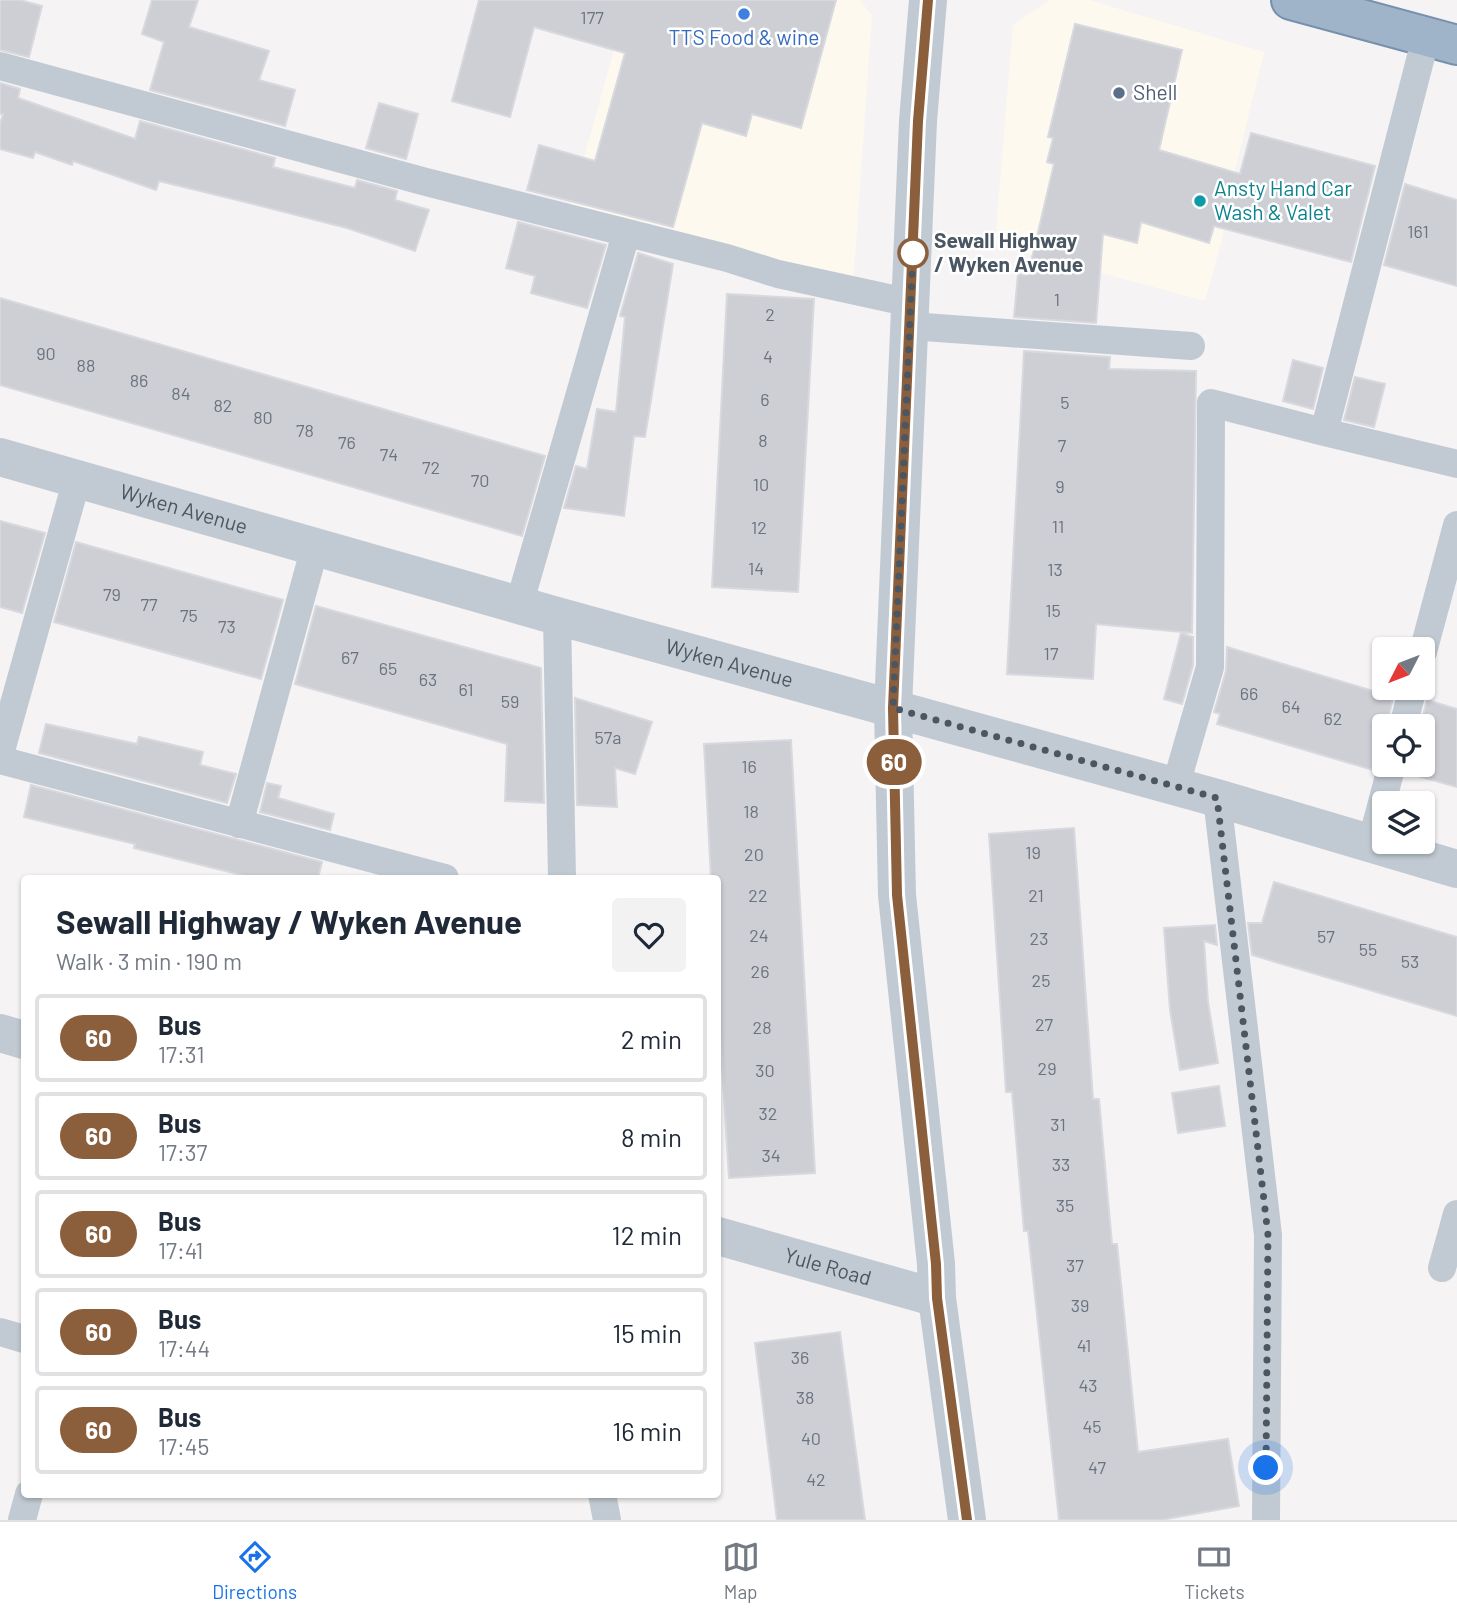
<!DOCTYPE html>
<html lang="en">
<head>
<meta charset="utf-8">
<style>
	:root { --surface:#fff; --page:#f2f2f3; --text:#1f2937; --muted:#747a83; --line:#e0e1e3; --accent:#1a73e8 }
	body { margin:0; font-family:Barlow,sans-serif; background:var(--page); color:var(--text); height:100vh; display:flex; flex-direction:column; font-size:26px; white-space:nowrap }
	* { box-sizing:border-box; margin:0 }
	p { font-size:23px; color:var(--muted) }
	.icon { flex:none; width:38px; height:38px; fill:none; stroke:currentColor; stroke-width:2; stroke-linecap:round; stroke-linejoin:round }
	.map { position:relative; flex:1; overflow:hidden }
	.sheet { position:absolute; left:21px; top:875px; width:700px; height:623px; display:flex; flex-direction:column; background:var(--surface); border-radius:7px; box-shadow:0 2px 5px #0004 }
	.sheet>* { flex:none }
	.badge { padding:0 14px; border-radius:23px; font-size:24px; line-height:46px }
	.needle { width:46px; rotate:228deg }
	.buttons { position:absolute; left:1372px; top:637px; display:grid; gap:14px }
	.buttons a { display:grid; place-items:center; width:63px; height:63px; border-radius:7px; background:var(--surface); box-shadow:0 2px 5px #0004; font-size:35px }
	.you { position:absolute; width:35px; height:35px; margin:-18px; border:5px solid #fff; border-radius:50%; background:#1a73e8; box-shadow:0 0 0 10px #1a73e833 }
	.map>.badge { position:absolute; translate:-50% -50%; box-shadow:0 0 0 4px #fff }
	.round { display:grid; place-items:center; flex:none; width:74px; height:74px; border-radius:7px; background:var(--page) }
	.head { display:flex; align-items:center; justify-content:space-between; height:119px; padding:0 35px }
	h1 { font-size:33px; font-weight:700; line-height:52px }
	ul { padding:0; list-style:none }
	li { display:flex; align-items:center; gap:21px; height:88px; margin:0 14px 10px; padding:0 21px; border:4px solid var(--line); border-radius:7px }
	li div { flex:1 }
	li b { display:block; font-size:26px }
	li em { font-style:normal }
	li .badge { min-width:77px; font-weight:700; text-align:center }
	.tabs { display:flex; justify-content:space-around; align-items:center; height:98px; border-top:2px solid var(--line); background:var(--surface); font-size:19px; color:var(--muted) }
	.tabs a { display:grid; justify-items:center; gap:4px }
	.tabs .selected { color:var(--accent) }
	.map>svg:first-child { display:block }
</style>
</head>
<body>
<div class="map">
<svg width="1457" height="1520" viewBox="0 0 1457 1520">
	<rect width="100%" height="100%" fill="#f5f3f3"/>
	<path fill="#fdf9ef" d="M628,0H860L872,16L853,285L569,211Z
		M1049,0H1089L1264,52L1236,167L1222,240L1205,301L995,244L1013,25Z"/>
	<path fill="#cdcfd5" stroke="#d7d9de" stroke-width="2" d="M0,0H20L42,6L29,57L0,50Z
		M152,0H198L189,27L269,51L259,80L295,90L285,126L150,90L164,42L142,34Z
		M479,0H836L801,128L752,114L746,136L702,123L673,227L527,190L539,145L595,161L625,53L534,27L510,117L452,101Z
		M1075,24L1182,50L1159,150L1240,174L1251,133L1375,166L1351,262L1214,226L1209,243L1141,222L1137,243L1103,234L1096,323L1014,317L1018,274L1028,275L1054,164L1047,162L1053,138L1048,137Z
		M0,83L20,89L18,98L135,139L140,121L275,158L273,167L355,188L357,180L397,191L395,200L429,210L415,251L347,228L237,200L159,181L156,190L73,161L72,165L35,152L33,158L0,149V124L3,114H0Z
		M379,103L418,114L406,159L366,148Z
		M1405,184L1457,200V286L1384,265Z
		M518,222L606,245L587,308L531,293L535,276L506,268Z
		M638,253L673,264L645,437L634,436L624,516L564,508L576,466L587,469L597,409L616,412L625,317L620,316Z
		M727,294L814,299L798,592L712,587Z
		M0,298L545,456L522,536L0,385Z
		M1024,351L1110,357L1109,369L1196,371L1192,633L1096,624L1093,679L1007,674Z
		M1293,360L1323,368L1313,409L1283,401Z
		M1355,377L1385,384L1374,427L1344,420Z
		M0,521L45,533L22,613L0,607Z
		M76,542L283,600L261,679L54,622Z
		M316,606L541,668L544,803L505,801L507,744L295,684Z
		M1181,633L1193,637V665L1182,704L1164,699Z
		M1227,647L1393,697L1387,726H1384V751L1376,760L1373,770L1217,724L1220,714L1214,712L1226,671Z
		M575,698L652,722L635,774L615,768L617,807L577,805Z
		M1427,700L1457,709V787L1407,773L1408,765H1423V726H1420Z
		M46,724L137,744L139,737L203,752L200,765L236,774L227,803L39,753Z
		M791,740L815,1173L729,1178L718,1002V877L711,878L704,744Z
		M267,783L281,786L278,798L334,814L330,830L260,812Z
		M31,785L322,862L318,878H253L134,848L135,844L24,817Z
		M1074,828L1093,1099H1099L1112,1244H1117L1138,1452L1228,1439L1239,1506L1161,1520H1059L1028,1231H1024L1012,1092H1006L989,834Z
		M1274,882L1457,937V1016L1252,955L1248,923H1262Z
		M1215,925L1217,945L1204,941L1208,1002L1218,1063L1180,1070L1170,1010L1164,928Z
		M1219,1086L1225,1126L1178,1133L1172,1093Z
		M840,1332L865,1520H777L755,1343Z"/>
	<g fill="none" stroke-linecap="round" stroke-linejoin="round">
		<defs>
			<path id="trunk" d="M1291,0L1457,45"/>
		</defs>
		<use href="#trunk" stroke="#7690ad" stroke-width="42"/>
		<path stroke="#c1cad2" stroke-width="28" d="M0,66L426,182L727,258L778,274L911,303
			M910,326L1191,346
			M1324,432L1457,464
			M519,605L626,234
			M557,616L562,878
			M1423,652L1457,525
			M1403,726L1413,688
			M0,754L77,479
			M0,760L445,878
			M1175,788L1210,667L1211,403L1324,432L1426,37
			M1217,798L1268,1235L1266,1520
			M239,824L315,547
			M1371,844L1392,765
			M1442,1268L1457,1214
			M0,1332L24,1339
			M602,1494L607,1520
			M22,1520L29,1494"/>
		<g stroke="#c1cad2" stroke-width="38">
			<path id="s1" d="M0,457L557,616L1217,798L1457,869"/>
			<path d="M0,1033L24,1040"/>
			<path id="s2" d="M718,1236L937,1298"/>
		</g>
		<path stroke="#c1cad2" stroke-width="38" d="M928,0L918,121L893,708L897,895L936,1264L937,1298L967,1520"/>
		<use href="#trunk" stroke="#9fb4c9" stroke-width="38"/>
	</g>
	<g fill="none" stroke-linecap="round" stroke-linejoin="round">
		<defs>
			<path id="line" d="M928,0L918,121L893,708L897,895L936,1264L937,1298L967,1520"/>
		</defs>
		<use href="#line" stroke="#fff" stroke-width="16"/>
		<use href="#line" stroke="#8b5e3c" stroke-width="10"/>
		<path stroke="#4a5661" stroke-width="7" stroke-dasharray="0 12.6" d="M913,253V251L893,708L1217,798L1268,1235L1266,1468"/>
	</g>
	<circle fill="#3f7fe0" stroke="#fff" stroke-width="2.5" cx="744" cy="14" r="7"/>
	<circle fill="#5c6f8a" stroke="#fff" stroke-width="2.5" cx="1119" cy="93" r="7"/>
	<circle fill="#0f9aa8" stroke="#fff" stroke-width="2.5" cx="1200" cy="201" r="7"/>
	<circle fill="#fff" stroke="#8b5e3c" stroke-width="3.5" cx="913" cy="253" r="14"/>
	<g text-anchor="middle" stroke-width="5" stroke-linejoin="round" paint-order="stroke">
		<g font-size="18" fill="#6b747e">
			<text x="592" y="24">177</text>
			<text x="1418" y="238">161</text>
			<text x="1057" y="306">1</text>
			<text x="770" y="321">2</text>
			<text x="46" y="360">90</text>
			<text x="768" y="363">4</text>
			<text x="86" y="372">88</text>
			<text x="139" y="387">86</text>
			<text x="181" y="400">84</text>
			<text x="765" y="406">6</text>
			<text x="1065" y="409">5</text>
			<text x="223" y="412">82</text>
			<text x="263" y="424">80</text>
			<text x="305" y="437">78</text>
			<text x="763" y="447">8</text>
			<text x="347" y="449">76</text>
			<text x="1062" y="452">7</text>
			<text x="389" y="461">74</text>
			<text x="431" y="474">72</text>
			<text x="480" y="487">70</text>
			<text x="761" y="491">10</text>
			<text x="1060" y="493">9</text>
			<text x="1058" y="533">11</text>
			<text x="759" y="534">12</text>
			<text x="756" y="575">14</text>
			<text x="1055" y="576">13</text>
			<text x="112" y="601">79</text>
			<text x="149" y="611">77</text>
			<text x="1053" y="617">15</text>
			<text x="189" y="622">75</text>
			<text x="227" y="633">73</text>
			<text x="1051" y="660">17</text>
			<text x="350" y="664">67</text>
			<text x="388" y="675">65</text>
			<text x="428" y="686">63</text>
			<text x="466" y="696">61</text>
			<text x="1249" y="700">66</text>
			<text x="510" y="708">59</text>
			<text x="1291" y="713">64</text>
			<text x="1333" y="725">62</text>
			<text x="608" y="744">57a</text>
			<text x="749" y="773">16</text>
			<text x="751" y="818">18</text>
			<text x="1033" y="859">19</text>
			<text x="754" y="861">20</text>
			<text x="758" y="902">22</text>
			<text x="1036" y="902">21</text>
			<text x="759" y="942">24</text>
			<text x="1326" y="943">57</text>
			<text x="1039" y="945">23</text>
			<text x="1368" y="956">55</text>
			<text x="1410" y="968">53</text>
			<text x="760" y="978">26</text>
			<text x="1041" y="987">25</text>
			<text x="1044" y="1031">27</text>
			<text x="762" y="1034">28</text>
			<text x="1047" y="1075">29</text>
			<text x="765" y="1077">30</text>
			<text x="768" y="1120">32</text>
			<text x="1058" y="1131">31</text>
			<text x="771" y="1162">34</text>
			<text x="1061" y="1171">33</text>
			<text x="1065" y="1212">35</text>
			<text x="1075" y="1272">37</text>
			<text x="1080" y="1312">39</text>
			<text x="1084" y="1352">41</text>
			<text x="800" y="1364">36</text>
			<text x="1088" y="1392">43</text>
			<text x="805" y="1404">38</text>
			<text x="1092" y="1433">45</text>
			<text x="811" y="1445">40</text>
			<text x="1097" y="1474">47</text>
			<text x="816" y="1486">42</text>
		</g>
		<g font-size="21" fill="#366cbe" stroke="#fff">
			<text x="744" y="45">TTS Food &amp; wine</text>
		</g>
		<g font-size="21" fill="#4e5e75" stroke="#fff" text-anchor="start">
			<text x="1133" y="100">Shell</text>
		</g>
		<g font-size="21" fill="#0d838f" stroke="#fff" text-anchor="start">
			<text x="1214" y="196">Ansty Hand Car<tspan x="1214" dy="24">Wash &amp; Valet</tspan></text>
		</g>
		<g font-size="21" font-weight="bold" fill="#4a5661" stroke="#fff" text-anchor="start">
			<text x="934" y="248">Sewall Highway<tspan x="934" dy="24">/ Wyken Avenue</tspan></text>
		</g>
		<g font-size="21" fill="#4a5661" stroke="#fff">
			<text dy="7" stroke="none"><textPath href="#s1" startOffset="191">Wyken Avenue</textPath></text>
			<text dy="7" stroke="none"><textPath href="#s1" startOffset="758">Wyken Avenue</textPath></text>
			<text dy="7" stroke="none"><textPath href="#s2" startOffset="114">Yule Road</textPath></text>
		</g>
	</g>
</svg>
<div class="buttons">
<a><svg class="needle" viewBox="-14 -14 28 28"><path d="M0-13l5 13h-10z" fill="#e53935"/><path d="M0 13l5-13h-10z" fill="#747a83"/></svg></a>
<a><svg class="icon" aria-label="locate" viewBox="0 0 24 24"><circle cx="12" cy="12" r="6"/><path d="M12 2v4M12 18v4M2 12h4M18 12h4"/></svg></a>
<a><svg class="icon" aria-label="layers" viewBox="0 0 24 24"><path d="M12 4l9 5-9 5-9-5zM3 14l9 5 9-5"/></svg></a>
</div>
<div class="you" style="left:1266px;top:1468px"></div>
<b class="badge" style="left:894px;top:762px;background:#8b5e3c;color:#fff">60</b>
<section class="sheet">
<div class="head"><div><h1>Sewall Highway / Wyken Avenue</h1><p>Walk · 3 min · 190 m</p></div><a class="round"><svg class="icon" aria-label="heart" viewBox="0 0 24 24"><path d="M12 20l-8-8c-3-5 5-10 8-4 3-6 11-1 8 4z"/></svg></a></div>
<ul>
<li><span class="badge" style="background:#8b5e3c;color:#fff">60</span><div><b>Bus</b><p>17:31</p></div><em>2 min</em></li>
<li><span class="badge" style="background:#8b5e3c;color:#fff">60</span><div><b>Bus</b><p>17:37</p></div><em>8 min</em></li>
<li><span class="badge" style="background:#8b5e3c;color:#fff">60</span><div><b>Bus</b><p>17:41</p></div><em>12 min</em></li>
<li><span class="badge" style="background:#8b5e3c;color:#fff">60</span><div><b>Bus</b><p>17:44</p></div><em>15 min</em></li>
<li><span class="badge" style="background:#8b5e3c;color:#fff">60</span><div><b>Bus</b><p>17:45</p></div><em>16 min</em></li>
</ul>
</section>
</div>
<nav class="tabs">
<a class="selected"><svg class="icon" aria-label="directions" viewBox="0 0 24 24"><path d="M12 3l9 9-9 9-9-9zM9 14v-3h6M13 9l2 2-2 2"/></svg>Directions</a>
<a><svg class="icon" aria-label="map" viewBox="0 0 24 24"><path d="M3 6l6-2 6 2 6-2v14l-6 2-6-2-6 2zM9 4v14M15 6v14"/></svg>Map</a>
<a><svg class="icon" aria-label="tickets" viewBox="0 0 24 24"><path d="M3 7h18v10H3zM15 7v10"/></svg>Tickets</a>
</nav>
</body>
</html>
